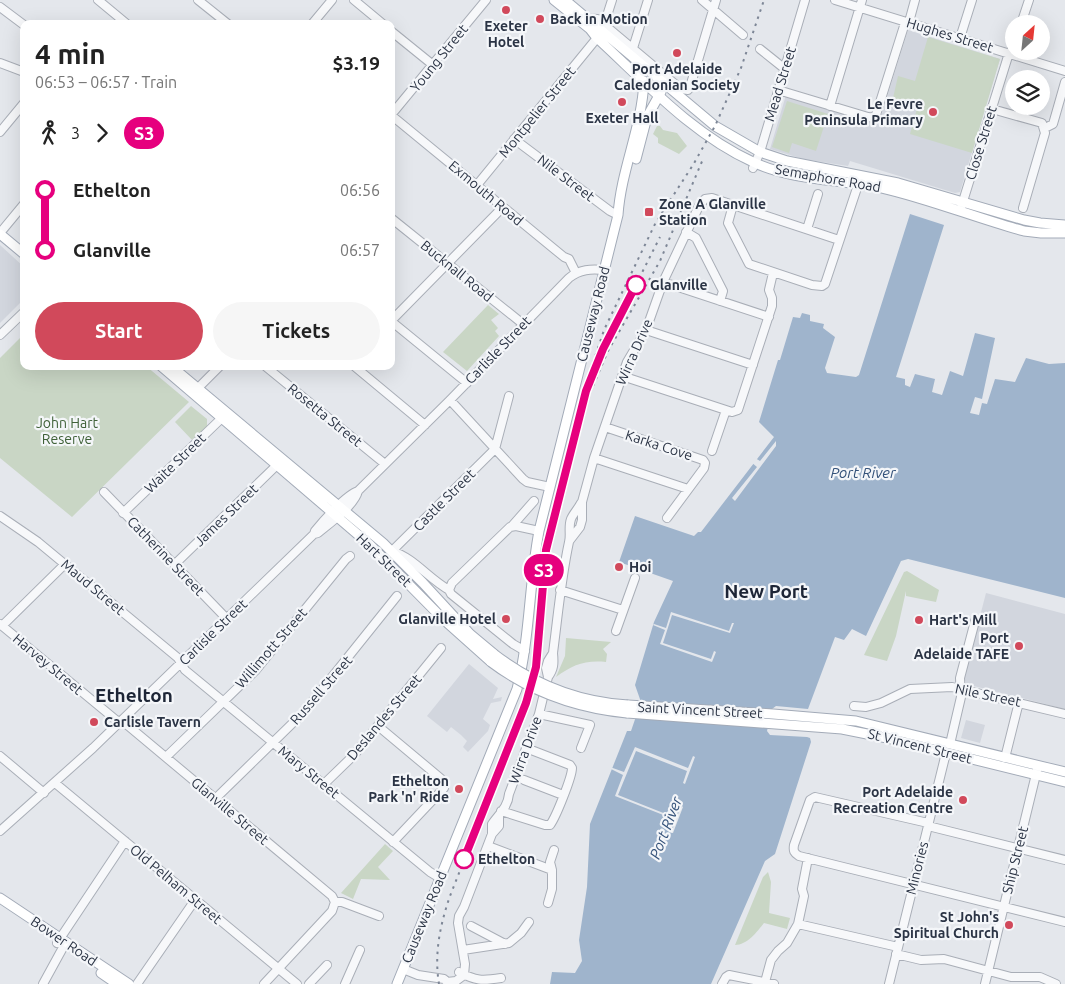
<!DOCTYPE html>
<html lang="en">
<head>
<meta charset="utf-8">
<style>
	:root { --surface:#fff; --page:#f6f6f6; --text:#222; --muted:#767676; --accent:#d1495b }
	body { margin:0; font-family:Ubuntu,sans-serif; background:var(--page); color:var(--text); height:100vh; display:flex; flex-direction:column; font-size:19px; white-space:nowrap }
	* { box-sizing:border-box; margin:0 }
	p { font-size:16px; color:var(--muted) }
	.icon { flex:none; width:28px; height:28px; fill:none; stroke:currentColor; stroke-width:2; stroke-linecap:round; stroke-linejoin:round }
	.map { position:relative; flex:1; overflow:hidden }
	.side { position:absolute; left:20px; top:20px; width:375px; height:350px; display:flex; flex-direction:column; background:var(--surface); border-radius:10px; box-shadow:0 5px 20px #0002 }
	.side>* { flex:none }
	.badge { padding:0 10px; border-radius:16px; font-size:18px; line-height:32px }
	.needle { width:32px; rotate:27deg }
	.controls { position:absolute; left:1005px; top:15px; display:grid; gap:10px }
	.controls a { display:grid; place-items:center; width:45px; height:45px; border-radius:50%; background:var(--surface); box-shadow:0 5px 20px #0002; font-size:25px }
	.map>.badge { position:absolute; translate:-50% -50%; box-shadow:0 0 0 2px #fff }
	.legs { display:flex; align-items:center; gap:8px; height:55px; padding:0 15px; font-size:16px }
	.legs p { margin-inline-start:auto }
	.overview { display:flex; align-items:center; justify-content:space-between; height:85px; padding:0 15px }
	h1 { font-size:28px; font-weight:700; line-height:38px }
	.action { display:flex; gap:10px; margin-top:auto; padding:10px 15px }
	.action a { flex:1; height:58px; border-radius:30px; background:var(--accent); color:#fff; font-size:20px; font-weight:700; line-height:58px; text-align:center }
	.action a+a { background:var(--page); color:var(--text) }
	ul { padding:0 15px; list-style:none }
	li { display:flex; align-items:center; gap:18px; height:60px; font-size:19px }
	li i { display:grid; place-items:center; width:8px; height:100%; margin:0 6px; background:currentColor }
	li i::after { content:''; width:12px; height:12px; margin:-6px; border:4px solid; border-radius:50%; background:var(--surface) }
	li p { margin-inline-start:auto }
	li:first-child i { background:linear-gradient(#0000 50%,currentColor 0) }
	li:last-child i { background:linear-gradient(currentColor 50%,#0000 0) }
	.map>svg:first-child { display:block }
</style>
</head>
<body>
<div class="map">
<svg width="1065" height="984" viewBox="0 0 1065 984">
	<rect width="100%" height="100%" fill="#e4e7ec"/>
	<path fill="#d2d6de" d="M908,30L1000,59L960,192L955,193L850,161L848,166L803,159L770,149L786,95L872,122L878,120L882,113Z
		M0,245L24,267V299L0,323Z
		M986,593L1065,614V709L970,685L966,683L964,678Z
		M469,664L498,688L493,699L502,697L501,701L491,703L483,719L490,725L488,731L468,752L463,747L467,741L461,735L451,727L447,732L427,716Z
		M966,720L985,725L980,743L961,738Z"/>
	<path fill="#c9d6c5" d="M928,37L1000,59L972,153L910,134L918,105L893,98L898,76L915,81Z
		M787,101L828,114L816,151L792,143L789,153L772,147Z
		M657,126H660L663,130L677,133L687,146L679,154L658,143V138L653,134Z
		M488,305L499,314L491,320L498,328L495,331L499,336L467,371L443,352Z
		M24,334V366H146L189,402L72,517L0,458V358Z
		M191,406L207,419V427L192,440L175,422Z
		M907,571L939,590L936,602L906,596V591L896,636L887,661L864,655L904,572Z
		M566,638L611,642L603,649L607,654L606,662C584,660 573,665 556,677L565,656Z
		M385,844L393,851L378,867L390,880L361,879L353,899L341,893Z
		M768,872L771,882L769,913L790,918L787,929L764,923C757,932 747,945 735,945L763,877Z"/>
	<path fill="#9fb4cc" d="M910,214L944,225L896,377L905,379V385L910,387L915,374L935,379L932,392L942,395L950,371L963,376L975,333L995,338L982,399L975,397L970,413L979,415L982,403L987,404L995,379L1015,382L1026,358L1049,364L1065,363V598L908,559L901,561L866,636L852,629L844,640L835,637L808,709L776,706L772,709L767,731L770,735L807,737L810,738L811,742L775,854L765,861L711,984H550L552,972L575,973L582,961L579,940L587,887L590,824L627,731H631L641,702L635,685L654,622L673,581L619,562L635,516L694,536L698,532H701L774,437L759,422L778,360H780L793,317L800,318L802,313L810,315V321L824,324L823,328L835,337L825,368L827,373L856,377L859,375Z"/>
	<path fill="#e4e7ec" d="M776,441V446L735,501L732,498L757,467L751,462L755,458L760,461Z
		M671,612L729,631L732,623H734L730,633L672,615L663,643L711,659L714,651L716,652L712,662L660,644L665,630L653,625L654,624L666,628Z
		M635,747L688,768L693,756L695,757L685,784L683,783L687,771L636,751L618,795L676,818L682,806L683,807L673,833H671L676,820L615,796L623,775L609,768L610,767L624,772Z"/>
	<g fill="none" stroke-linecap="round" stroke-linejoin="round">
		<defs>
			<path id="minor" d="M98,0L127,24
				M198,0L228,24
				M354,0L383,24
				M702,0L743,35
				M835,0L1065,71
				M0,7L24,25
				M588,19C597,18 602,18 607,27L681,89
				M605,22L612,0
				M312,24L332,0
				M1021,24L1029,0
				M391,31L433,65
				M960,38L972,0
				M633,48L648,0
				M760,49L785,69
				M0,63L24,72
				M681,89L688,90L690,87L716,0
				M778,90L868,117L875,118L904,26L909,22L915,0
				M830,106L862,0
				M992,109L1042,123L1045,133L1023,208
				M391,115L564,257L569,259L576,273
				M391,115L486,0
				M1045,128L1053,124L1065,82
				M0,132L24,103
				M514,139L610,211L618,215
				M753,168L760,152L805,0
				M477,185L597,38
				M733,205L728,223L749,264L812,285L822,286L825,284L860,179
				M960,211L1009,53L1014,48
				M391,218L523,324
				M807,229L818,194
				M686,232L696,238L723,291L720,301
				M0,233L24,204
				M663,282L769,317
				M391,321L503,207
				M391,321L467,383
				M646,330L753,365
				M0,335L24,312
				M265,366L385,464
				M354,366L425,425
				M622,376L732,412L738,410L772,306V298L769,290L773,273
				M195,391L220,366
				M509,396L495,449L392,551C414,558 429,579 449,590L451,594L513,644L525,651
				M450,400L523,479L527,482L550,487
				M605,427L703,460L705,463L704,468L667,518
				M712,451L726,410
				M594,458L688,489
				M104,492L227,619
				M123,513L225,415
				M0,516L38,542L178,658L185,670L430,872L440,878
				M512,526L534,501
				M314,534L315,531C324,520 346,495 358,491
				M570,540L580,527L582,520V502L594,458L627,362L646,330L663,282L699,206L705,199L712,198L839,240
				M175,564L277,465
				M449,590L452,583L510,527L516,526L539,531
				M560,590L623,610
				M0,624L116,720L126,724L332,896L335,902
				M2,626L65,564
				M616,631L635,578
				M548,677C554,669 554,663 553,653C558,615 561,579 569,542C571,535 568,527 571,519C573,514 578,509 581,503
				M854,706L866,707L881,703L910,689L952,687L1065,714
				M539,714L590,725L581,748
				M378,726L445,782L444,788L393,842
				M950,744L961,697L960,678L975,621
				M0,756L44,793
				M166,757L255,671L346,559L350,556
				M1005,758L1019,702
				M524,780L563,795
				M55,783L297,984
				M324,784L354,755L441,648
				M215,799L304,712L397,596
				M501,811L545,825H550C556,817 572,777 572,768L570,765L526,748
				M928,823L815,797L810,800L794,845C793,851 794,853 799,856L1065,922
				M928,826L1065,860
				M0,831L93,748L314,534L318,533C330,523 355,505 358,491L450,400L569,278C580,269 591,269 604,270
				M492,834L499,826V816
				M488,846L552,870V889L548,903
				M552,870L550,862L554,850
				M335,902H342L379,916
				M798,924L898,947
				M471,926L505,944
				M57,943L125,841
				M463,950L509,943L521,933L529,922
				M896,954L921,960L944,959L1011,977H1040L1056,984
				M403,969L418,975L444,979L447,982L456,981L464,975L465,964L458,923L459,916L464,907L492,834V824C499,814 508,807 509,794L539,714L548,677L546,668L548,661L553,653
				M459,972C476,981 482,981 501,978
				M765,982L771,960L778,951L787,943L798,924L804,896L802,889L808,858
				M43,984L66,942
				M137,984L195,900
				M264,984L332,911L335,902
				M309,984L327,965
				M345,984L360,950
				M722,984L726,977L729,975L774,984
				M889,984L946,753
				M985,984L1038,766"/>
			<path id="major" d="M554,0L590,29L597,38C646,83 692,134 753,162C793,181 840,179 882,188C930,199 976,218 1024,231L1041,233H1065
				M565,0L715,126L760,152L787,161L898,183L1024,220L1040,223L1065,225
				M636,159L647,117L661,92
				M0,234L24,254
				M161,366L369,544L444,620L491,662
				M171,366L383,543L423,583L470,634L494,654
				M628,705L773,714L856,721L1065,772
				M627,713L842,729L887,738L1065,782
				M0,898L129,984
				M101,973L117,984
				M397,984L517,689C530,637 529,584 539,531L618,215C621,170 642,127 644,81"/>
		</defs>
		<use href="#minor" stroke="#a9aeb7" stroke-width="10"/>
		<use href="#major" stroke="#a3abb8" stroke-width="11"/>
		<use href="#minor" stroke="#f7f8fa" stroke-width="8"/>
		<use href="#major" stroke="#fff" stroke-width="9"/>
		<path stroke="#7d8696" stroke-width="2" stroke-dasharray="2.5 5" stroke-linecap="butt" d="M612,332L660,237
			M593,386L608,351L660,261L703,159
			M439,984C434,954 440,925 450,896L526,703L536,667L546,550L551,525L593,363L604,330L656,222L693,165L715,126L741,68L764,0"/>
		<defs>
			<path id="major-bridge" d="M494,654C533,684 579,702 628,705
				M491,662C531,692 577,708 627,713"/>
		</defs>
		<use href="#major-bridge" stroke="#a3abb8" stroke-width="11" stroke-linecap="butt"/>
		<use href="#major-bridge" stroke="#fff" stroke-width="9"/>
	</g>
	<g fill="none" stroke-linecap="round" stroke-linejoin="round">
		<defs>
			<path id="line-1" d="M464,859L526,703L536,667L546,550L586,391L603,349L636,285"/>
		</defs>
		<use href="#line-1" stroke="#fff" stroke-width="11"/>
		<use href="#line-1" stroke="#e6007e" stroke-width="8"/>
	</g>
	<g fill="#d1495b" stroke="#f4f6f9" stroke-width="2">
		<circle cx="506" cy="10" r="5"/>
		<circle cx="540" cy="19" r="5"/>
		<circle cx="677" cy="53" r="5"/>
		<circle cx="622" cy="102" r="5"/>
		<circle cx="933" cy="112" r="5"/>
		<rect x="644" y="207" width="10" height="10" rx="2.5"/>
		<circle cx="619" cy="567" r="5"/>
		<circle cx="506" cy="619" r="5"/>
		<circle cx="919" cy="620" r="5"/>
		<circle cx="1019" cy="646" r="5"/>
		<circle cx="94" cy="722" r="5"/>
		<circle cx="459" cy="789" r="5"/>
		<circle cx="963" cy="800" r="5"/>
		<circle cx="1009" cy="925" r="5"/>
	</g>
	<g fill="#fff" stroke="#e6007e" stroke-width="2.5">
		<circle cx="636" cy="285" r="9"/>
		<circle cx="464" cy="859" r="9"/>
	</g>
	<g text-anchor="middle" stroke-width="4.5" stroke-linejoin="round" paint-order="stroke">
		<g font-size="14" font-weight="bold" fill="#2b3445" stroke="#f4f6f9" text-anchor="end">
			<text x="550" y="24" text-anchor="start">Back in Motion</text>
			<text x="506" y="31" text-anchor="middle">Exeter<tspan x="506" dy="16">Hotel</tspan></text>
			<text x="677" y="74" text-anchor="middle">Port Adelaide<tspan x="677" dy="16">Caledonian Society</tspan></text>
			<text x="923" y="109">Le Fevre<tspan x="923" dy="16">Peninsula Primary</tspan></text>
			<text x="622" y="123" text-anchor="middle">Exeter Hall</text>
			<text x="659" y="209" text-anchor="start">Zone A Glanville<tspan x="659" dy="16">Station</tspan></text>
			<text x="629" y="572" text-anchor="start">Hoi</text>
			<text x="496" y="624">Glanville Hotel</text>
			<text x="929" y="625" text-anchor="start">Hart's Mill</text>
			<text x="1009" y="643">Port<tspan x="1009" dy="16">Adelaide TAFE</tspan></text>
			<text x="104" y="727" text-anchor="start">Carlisle Tavern</text>
			<text x="449" y="786">Ethelton<tspan x="449" dy="16">Park 'n' Ride</tspan></text>
			<text x="953" y="797">Port Adelaide<tspan x="953" dy="16">Recreation Centre</tspan></text>
			<text x="999" y="922">St John's<tspan x="999" dy="16">Spiritual Church</tspan></text>
		</g>
		<g font-size="14" fill="#2b3445" stroke="#f4f6f9">
			<text transform="translate(950 35) rotate(17)" y="5">Hughes Street</text>
			<text transform="translate(439 58) rotate(-51)" y="5">Young Street</text>
			<text transform="translate(780 84) rotate(-73)" y="5">Mead Street</text>
			<text transform="translate(537 112) rotate(-51)" y="5">Montpelier Street</text>
			<text transform="translate(981 143) rotate(-73)" y="5">Close Street</text>
			<text transform="translate(566 178) rotate(37)" y="5">Nile Street</text>
			<text transform="translate(828 178) rotate(10)" y="5">Semaphore Road</text>
			<text transform="translate(486 193) rotate(40)" y="5">Exmouth Road</text>
			<text transform="translate(457 271) rotate(39)" y="5">Bucknall Road</text>
			<text transform="translate(593 314) rotate(-76)" y="5">Causeway Road</text>
			<text transform="translate(498 350) rotate(-46)" y="5">Carlisle Street</text>
			<text transform="translate(634 352) rotate(-66)" y="5">Wirra Drive</text>
			<text transform="translate(325 415) rotate(39)" y="5">Rosetta Street</text>
			<text transform="translate(659 445) rotate(18)" y="5">Karka Cove</text>
			<text transform="translate(175 463) rotate(-44)" y="5">Waite Street</text>
			<text transform="translate(444 500) rotate(-45)" y="5">Castle Street</text>
			<text transform="translate(226 515) rotate(-44)" y="5">James Street</text>
			<text transform="translate(166 556) rotate(46)" y="5">Catherine Street</text>
			<text transform="translate(384 560) rotate(44)" y="5">Hart Street</text>
			<text transform="translate(93 587) rotate(40)" y="5">Maud Street</text>
			<text transform="translate(213 632) rotate(-44)" y="5">Carlisle Street</text>
			<text transform="translate(271 648) rotate(-49)" y="5">Willimott Street</text>
			<text transform="translate(48 664) rotate(40)" y="5">Harvey Street</text>
			<text transform="translate(321 690) rotate(-49)" y="5">Russell Street</text>
			<text transform="translate(988 695) rotate(12)" y="5">Nile Street</text>
			<text transform="translate(700 710) rotate(3)" y="5">Saint Vincent Street</text>
			<text transform="translate(384 717) rotate(-50)" y="5">Deslandes Street</text>
			<text transform="translate(920 746) rotate(14)" y="5">St Vincent Street</text>
			<text transform="translate(525 750) rotate(-70)" y="5">Wirra Drive</text>
			<text transform="translate(309 772) rotate(39)" y="5">Mary Street</text>
			<text transform="translate(230 811) rotate(40)" y="5">Glanville Street</text>
			<text transform="translate(1015 860) rotate(-76)" y="5">Ship Street</text>
			<text transform="translate(917 868) rotate(-76)" y="5">Minories</text>
			<text transform="translate(176 884) rotate(40)" y="5">Old Pelham Street</text>
			<text transform="translate(424 917) rotate(-68)" y="5">Causeway Road</text>
			<text transform="translate(64 941) rotate(34)" y="5">Bower Road</text>
		</g>
		<g font-size="14" font-weight="bold" fill="#2b3445" stroke="#f4f6f9" text-anchor="start">
			<text x="650" y="290">Glanville</text>
			<text x="478" y="864">Ethelton</text>
		</g>
		<g font-size="14" fill="#3f6138" stroke="#f4f6f9">
			<text x="67" y="428">John Hart<tspan x="67" dy="16">Reserve</tspan></text>
		</g>
		<g font-size="15" font-style="italic" fill="#34527a" stroke="#f4f6f9">
			<text x="863" y="478">Port River</text>
			<text transform="translate(666 828) rotate(-69)" y="5">Port River</text>
		</g>
		<g font-size="19" font-weight="bold" fill="#1d2536" stroke="#f4f6f9">
			<text x="766" y="598">New Port</text>
			<text x="134" y="702">Ethelton</text>
		</g>
	</g>
</svg>
<div class="controls">
<a><svg class="needle" viewBox="-14 -14 28 28"><path d="M0-13l5 13h-10z" fill="#e53935"/><path d="M0 13l5-13h-10z" fill="#767676"/></svg></a>
<a><svg class="icon" aria-label="layers" viewBox="0 0 24 24"><path d="M12 4l9 5-9 5-9-5zM3 14l9 5 9-5"/></svg></a>
</div>
<b class="badge" style="left:544px;top:570px;background:#e6007e;color:#fff">S3</b>
<section class="side">
<div class="overview"><div><h1>4 min</h1><p>06:53 – 06:57 · Train</p></div><b>$3.19</b></div>
<div class="legs"><svg class="icon" aria-label="walk" viewBox="0 0 24 24"><circle cx="13" cy="4" r="2"/><path d="M13 8l-2 6 4 7M11 14l-3 7M7 12l3-4h3l4 4"/></svg>3<svg class="icon" aria-label="forward" viewBox="0 0 24 24"><path d="M9 5l7 7-7 7"/></svg><b class="badge" style="background:#e6007e;color:#fff">S3</b></div>
<ul>
<li><i style="color:#e6007e"></i><b>Ethelton</b><p>06:56</p></li>
<li><i style="color:#e6007e"></i><b>Glanville</b><p>06:57</p></li>
</ul>
<div class="action"><a>Start</a><a>Tickets</a></div>
</section>
</div>
</body>
</html>
